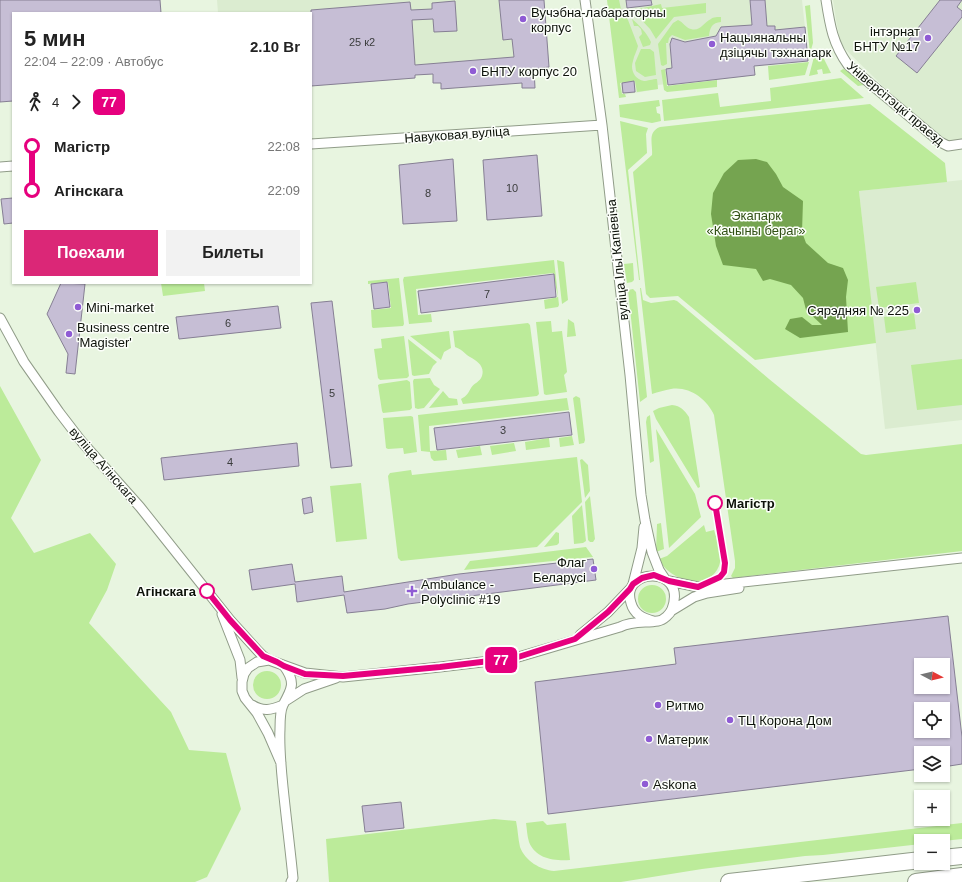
<!DOCTYPE html>
<html lang="ru">
<head>
<meta charset="utf-8">
<style>
	:root { --surface:#fff; --page:#f2f2f2; --text:#222; --muted:#767676; --accent:#db2777 }
	body { margin:0; font-family:Arial,sans-serif; background:var(--page); color:var(--text); height:100vh; display:flex; flex-direction:column; font-size:15px; white-space:nowrap }
	* { box-sizing:border-box; margin:0 }
	p { font-size:13px; color:var(--muted) }
	.icon { flex:none; width:22px; height:22px; fill:none; stroke:currentColor; stroke-width:2; stroke-linecap:round; stroke-linejoin:round }
	.map { position:relative; flex:1; overflow:hidden }
	.drawer { position:absolute; left:12px; top:12px; width:300px; height:272px; display:flex; flex-direction:column; background:var(--surface); border-radius:0px; box-shadow:0 1px 3px #0004 }
	.drawer>* { flex:none }
	.badge { padding:0 8px; border-radius:6px; font-size:14px; line-height:26px }
	.needle { width:26px; rotate:97deg }
	.fabs { position:absolute; left:914px; top:658px; display:grid; gap:8px }
	.fabs a { display:grid; place-items:center; width:36px; height:36px; border-radius:0px; background:var(--surface); box-shadow:0 1px 3px #0004; font-size:20px }
	.map>.badge { position:absolute; translate:-50% -50%; box-shadow:0 0 0 2px #fff }
	.legs { display:flex; align-items:center; gap:6px; height:44px; padding:0 12px; font-size:13px }
	.legs p { margin-inline-start:auto }
	.summary { display:flex; align-items:center; justify-content:space-between; height:68px; padding:0 12px }
	h1 { font-size:22px; font-weight:700; line-height:30px }
	.primary-button { display:flex; gap:8px; margin-top:auto; padding:8px 12px }
	.primary-button a { flex:1; height:46px; border-radius:0px; background:var(--accent); color:#fff; font-size:16px; font-weight:700; line-height:46px; text-align:center }
	.primary-button a+a { background:var(--page); color:var(--text) }
	ul { padding:0 12px; list-style:none }
	li { display:flex; align-items:center; gap:14px; height:44px; font-size:15px }
	li i { display:grid; place-items:center; width:6px; height:100%; margin:0 5px; background:currentColor }
	li i::after { content:''; width:10px; height:10px; margin:-5px; border:3px solid; border-radius:50%; background:var(--surface) }
	li p { margin-inline-start:auto }
	li:first-child i { background:linear-gradient(#0000 50%,currentColor 0) }
	li:last-child i { background:linear-gradient(currentColor 50%,#0000 0) }
	.map>svg:first-child { display:block }
</style>
</head>
<body>
<div class="map">
<svg width="962" height="882" viewBox="0 0 962 882">
	<rect width="100%" height="100%" fill="#e8f5e0"/>
	<path fill="#dbecd0" d="M217,0H544L549,67L530,69L534,73L535,88H522L521,83L441,89V83H433V74L415,75V78L311,86V13H218Z
		M613,0H802L805,28L754,66L755,75L658,85V89L622,95Z
		M833,0H962V144L940,142L841,45L836,20Z
		M962,180V420L885,429L859,191Z"/>
	<path fill="#bceb9a" d="M607,0H619L621,9L628,20L638,46C637,51 634,55 633,61C630,69 634,79 644,81C647,81 653,79 657,79L658,89L637,92L635,81L620,83L622,94H625L626,97L619,98Z
		M706,3V13L674,17L656,39L650,29L635,13L634,10L661,4L662,8Z
		M810,5L813,43L810,53L805,6Z
		M721,17V22C712,23 710,27 709,36L685,40L672,35L669,38L668,43H666L667,64L663,66L661,65L658,44L673,23L678,20C683,22 686,28 691,29C700,32 704,22 711,19C713,17 718,17 721,17Z
		M632,19C639,25 647,33 651,42L650,45L643,47L639,37L642,34L641,29L638,26H634Z
		M641,49H650L654,52L656,75L645,77L636,71L635,63Z
		M815,53L816,60L820,59L821,53L831,73L823,74L822,69L817,70L818,74L809,76Z
		M809,62L805,75L769,80L768,66Z
		M665,69L667,86L717,80V87L667,92L664,90L661,70Z
		M843,69L846,70L864,85L858,86L840,71Z
		M841,78L864,98L664,121L662,100L718,93L720,107L771,101L770,88Z
		M659,100L660,106L656,107L657,113L660,114L661,121L652,123L620,117L619,105Z
		M870,104L945,163L947,182L859,191L876,343L755,360L678,296L650,298L646,294L633,172L652,155C653,144 647,132 660,127Z
		M620,121L648,128L646,134L647,153L628,170L640,280H639Z
		M554,260L559,305L558,307L545,309L544,300L558,297L553,273L416,289L418,315L431,314L432,322L409,324L403,280L404,277Z
		M557,260L564,262L568,300L562,304Z
		M633,263L634,280L632,282L627,283L624,264Z
		M399,278L404,324L403,326L373,328L372,327L371,310L391,308L388,282L368,284V281Z
		M916,282L919,303L879,308L876,287Z
		M161,283H204L205,291L163,296Z
		M640,288H641L643,300L651,303L674,300L677,301L769,379L861,454L866,455L962,444V551L733,578L731,576L735,568V561L714,415C707,399 689,386 671,389C665,390 658,392 652,394Z
		M633,289L636,292L647,397L640,402L628,290Z
		M914,313L916,329L886,333L884,317Z
		M568,319L574,323L576,336L567,337Z
		M551,321L552,332L562,331L567,372L564,375L567,392L546,395L544,394L536,322Z
		M528,323L530,325L539,394L537,396L463,404L461,399C467,396 468,393 471,388C474,383 480,382 482,376C485,366 477,361 470,357C464,354 464,350 455,347L453,331Z
		M449,331L451,348L444,352L441,360L410,336Z
		M404,336L409,376L407,378L380,380L378,378L374,349L382,348L381,339Z
		M408,339L437,362L433,366L429,374L414,376L412,375Z
		M962,359V405L917,410L911,365Z
		M430,378L434,385L440,389L424,408L418,409L415,408L413,381L414,379Z
		M407,380L410,382L412,408L410,410L383,413L382,411L378,385L380,384Z
		M0,386L41,460L11,518L34,553L90,533L116,564L107,590L89,623L171,712L189,750L226,753L241,809L207,877L195,882H0Z
		M443,391L449,398L457,399L458,405L429,408Z
		M576,396L580,398L585,440L584,443L579,444L573,398Z
		M567,398L569,410L429,426L430,451L446,450L447,460L434,461L431,458L430,452L421,451L418,415Z
		M672,405C681,406 684,410 689,417L700,487L698,488L656,419L653,411L659,408Z
		M650,415L654,461L650,463L646,422L647,417Z
		M411,416L413,417L417,452L404,454L403,448L388,449L386,448L383,418Z
		M656,429L695,494L701,517L669,548Z
		M572,436L574,445L560,447L559,438Z
		M549,438L550,447L526,450L525,442Z
		M514,443L516,451L492,455L490,446Z
		M480,446L482,455L458,458L456,450Z
		M577,457L582,502L537,547L401,561L398,558L388,476L390,473L411,470L412,475Z
		M582,459L588,465L590,491L585,498L580,460Z
		M361,483L367,539L336,542L330,486Z
		M590,496L595,539L593,542H590L588,540L585,502Z
		M582,505L586,541L583,543L574,544L572,516Z
		M661,523L664,549L656,552L657,524Z
		M704,525L706,532L714,530C717,540 723,556 719,566C708,593 668,580 659,559L667,556Z
		M556,532L559,533V543L557,545L544,547Z
		M586,547L593,557L464,570L470,561Z
		M638 599a14 14 0 1 1 28 0a14 14 0 1 1-28 0Z
		M253 685a14 14 0 1 1 28 0a14 14 0 1 1-28 0Z
		M494,819L516,821C518,830 518,839 520,847C525,861 541,870 554,871L962,823V839L943,841H921V844L823,855L805,856L702,869L621,882H329L326,839Z
		M543,821L547,825L566,823L570,860C554,861 536,859 529,842C527,836 527,829 526,823Z"/>
	<path fill="#75a450" d="M756,159L767,162L776,174L783,187L803,201L802,232L806,243L828,263L843,268L848,280L846,297L848,332L800,338L785,329L790,319L802,317L812,325H822L806,310L803,298L791,285L770,279L763,281L756,269L723,265L716,246L711,214L713,193L724,173L738,160Z"/>
	<path fill="#c6bed5" stroke="#867f94" fill-rule="evenodd" d="M0,0H160L161,13H13V101L0,102Z
		M499,0H544L549,67L534,69L535,88H522V83L441,89V83H433V74L415,75V78L311,86V10L410,2L411,10L432,9V3L455,1L457,31L434,32L433,19L412,20L415,65L514,57L512,39L503,40Z
		M626,0H651L652,5L627,8Z
		M750,0H765L767,26H775V30L805,27L808,61L754,66L755,75L668,85L666,69L672,68L670,44L672,38L685,42L716,36L721,27L752,25Z
		M940,0H962L957,7L962,11V17L917,73L896,56Z
		M634,81L635,92L623,93L622,83Z
		M537,155L542,216L487,220L483,160Z
		M453,159L457,221L403,224L399,165Z
		M13,198V223L4,224L1,199Z
		M554,274L556,297L421,313L418,291Z
		M387,282L390,307L374,309L371,284Z
		M61,283L85,284L75,374L66,373L68,354L47,314Z
		M332,301L352,466L331,468L311,303Z
		M278,306L281,328L179,339L176,317Z
		M569,412L572,435L437,450L434,428Z
		M297,443L299,466L164,480L161,458Z
		M311,497L313,512L304,514L302,499Z
		M593,559L596,580L408,604L385,609L347,613L344,595L297,602L295,584L252,590L249,570L292,564L295,582L342,576L344,592L459,574Z
		M948,616L962,737V764L943,767V753H921V769L548,814L535,682L676,664L674,648ZM921,665H943V687H921ZM921,709H943V731H921Z
		M401,802L404,828L365,832L362,806Z"/>
	<g fill="none" stroke-linecap="round" stroke-linejoin="round">
		<defs>
			<path id="minor" d="M585,0L602,125L630,375L641,495L645,520L652,552L659,570L665,579
				M826,0C830,26 833,44 848,65L940,142L948,146L962,144
				M311,144L602,125
				M0,167L13,166
				M0,318L24,362L59,412L82,442L140,507L230,620L258,651L263,656L269,660
				M669,581L698,587L962,558
				M633,584L642,548L644,527
				M671,611L694,597L707,593L739,588
				M222,614L240,660L242,678
				M580,635L608,612L630,589
				M284,666C296,682 292,689 283,705C280,711 280,721 280,729C279,748 281,767 283,787C286,817 290,847 293,878L291,882
				M287,700L304,689L336,678
				M252,705C263,712 271,710 283,705
				M281,763L268,733L257,713L245,698L242,691V682L244,674L248,668L257,662L269,660L305,673L343,677L440,667L515,658L620,627C632,621 645,623 658,621C664,620 670,614 672,609C688,564 619,568 631,603C634,614 642,618 653,621"/>
			<path id="trunk" d="M943,858L962,856
				M729,882L921,860
				M916,882L962,876"/>
		</defs>
		<use href="#minor" stroke="#909c88" stroke-width="11"/>
		<use href="#trunk" stroke="#909c88" stroke-width="18"/>
		<use href="#minor" stroke="#fff" stroke-width="9"/>
		<use href="#trunk" stroke="#fff" stroke-width="16"/>
	</g>
	<g fill="none" stroke-linecap="round" stroke-linejoin="round">
		<defs>
			<path id="line-1" d="M207,591L230,620L263,656L277,662L284,666L305,674L343,676L440,667L515,658L575,639L608,612L630,589L633,584L642,578L654,575L669,581L698,587L720,577L724,572L725,563L715,503"/>
		</defs>
		<use href="#line-1" stroke="#fff" stroke-width="9"/>
		<use href="#line-1" stroke="#e6007e" stroke-width="6"/>
	</g>
	<g fill="#8f5bd4" stroke="#fcfffa" stroke-width="1.5">
		<circle cx="523" cy="19" r="4"/>
		<circle cx="928" cy="38" r="4"/>
		<circle cx="712" cy="44" r="4"/>
		<circle cx="473" cy="71" r="4"/>
		<circle cx="78" cy="307" r="4"/>
		<circle cx="917" cy="310" r="4"/>
		<circle cx="69" cy="334" r="4"/>
		<circle cx="594" cy="569" r="4"/>
		<path d="M410 585h4v4h4v4h-4v4h-4v-4h-4v-4h4z"/>
		<circle cx="658" cy="705" r="4"/>
		<circle cx="730" cy="720" r="4"/>
		<circle cx="649" cy="739" r="4"/>
		<circle cx="645" cy="784" r="4"/>
	</g>
	<g fill="#fff" stroke="#e6007e" stroke-width="2">
		<circle cx="715" cy="503" r="7"/>
		<circle cx="207" cy="591" r="7"/>
	</g>
	<g text-anchor="middle" stroke-width="3" stroke-linejoin="round" paint-order="stroke">
		<g font-size="11" fill="#3b3d3d">
			<text x="362" y="46">25 к2</text>
			<text x="512" y="192">10</text>
			<text x="428" y="197">8</text>
			<text x="487" y="298">7</text>
			<text x="228" y="327">6</text>
			<text x="332" y="397">5</text>
			<text x="503" y="434">3</text>
			<text x="230" y="466">4</text>
		</g>
		<g font-size="13" fill="#0d120a" stroke="#fcfffa" text-anchor="start">
			<text x="531" y="17">Вучэбна-лабараторны<tspan x="531" dy="15">корпус</tspan></text>
			<text x="920" y="36" text-anchor="end">інтэрнат<tspan x="920" dy="15">БНТУ №17</tspan></text>
			<text x="720" y="42">Нацыянальны<tspan x="720" dy="15">дзіцячы тэхнапарк</tspan></text>
			<text x="481" y="76">БНТУ корпус 20</text>
			<text x="86" y="312">Mini-market</text>
			<text x="909" y="315" text-anchor="end">Сярэдняя № 225</text>
			<text x="77" y="332">Business centre<tspan x="77" dy="15">'Magister'</tspan></text>
			<text x="586" y="567" text-anchor="end">Флаг<tspan x="586" dy="15">Беларусі</tspan></text>
			<text x="421" y="589">Ambulance -<tspan x="421" dy="15">Polyclinic #19</tspan></text>
			<text x="666" y="710">Ритмо</text>
			<text x="738" y="725">ТЦ Корона Дом</text>
			<text x="657" y="744">Материк</text>
			<text x="653" y="789">Askona</text>
		</g>
		<g font-size="13" fill="#0d120a" stroke="#fcfffa">
			<text transform="translate(896 103) rotate(40)" y="5">Універсітэцкі праезд</text>
			<text transform="translate(457 134) rotate(-4)" y="5">Навуковая вуліца</text>
			<text transform="translate(617 260) rotate(-96)" y="5">вуліца Ільі Капіевіча</text>
			<text transform="translate(104 465) rotate(49)" y="5">вуліца Агінскага</text>
		</g>
		<g font-size="13" fill="#315015" stroke="#fcfffa">
			<text x="756" y="220">Экапарк<tspan x="756" dy="15">«Качыны бераг»</tspan></text>
		</g>
		<g font-size="13" font-weight="bold" fill="#0d120a" stroke="#fcfffa" text-anchor="start">
			<text x="726" y="508">Магістр</text>
			<text x="196" y="596" text-anchor="end">Агінскага</text>
		</g>
	</g>
</svg>
<div class="fabs">
<a><svg class="needle" viewBox="-14 -14 28 28"><path d="M0-13l5 13h-10z" fill="#e53935"/><path d="M0 13l5-13h-10z" fill="#767676"/></svg></a>
<a><svg class="icon" aria-label="locate" viewBox="0 0 24 24"><circle cx="12" cy="12" r="6"/><path d="M12 2v4M12 18v4M2 12h4M18 12h4"/></svg></a>
<a><svg class="icon" aria-label="layers" viewBox="0 0 24 24"><path d="M12 4l9 5-9 5-9-5zM3 14l9 5 9-5"/></svg></a>
<a>+</a>
<a>−</a>
</div>
<b class="badge" style="left:501px;top:660px;background:#e6007e;color:#fff">77</b>
<section class="drawer">
<div class="summary"><div><h1>5 мин</h1><p>22:04 – 22:09 · Автобус</p></div><b>2.10 Br</b></div>
<div class="legs"><svg class="icon" aria-label="walk" viewBox="0 0 24 24"><circle cx="13" cy="4" r="2"/><path d="M13 8l-2 6 4 7M11 14l-3 7M7 12l3-4h3l4 4"/></svg>4<svg class="icon" aria-label="forward" viewBox="0 0 24 24"><path d="M9 5l7 7-7 7"/></svg><b class="badge" style="background:#e6007e;color:#fff">77</b></div>
<ul>
<li><i style="color:#e6007e"></i><b>Магістр</b><p>22:08</p></li>
<li><i style="color:#e6007e"></i><b>Агінскага</b><p>22:09</p></li>
</ul>
<div class="primary-button"><a>Поехали</a><a>Билеты</a></div>
</section>
</div>
</body>
</html>
